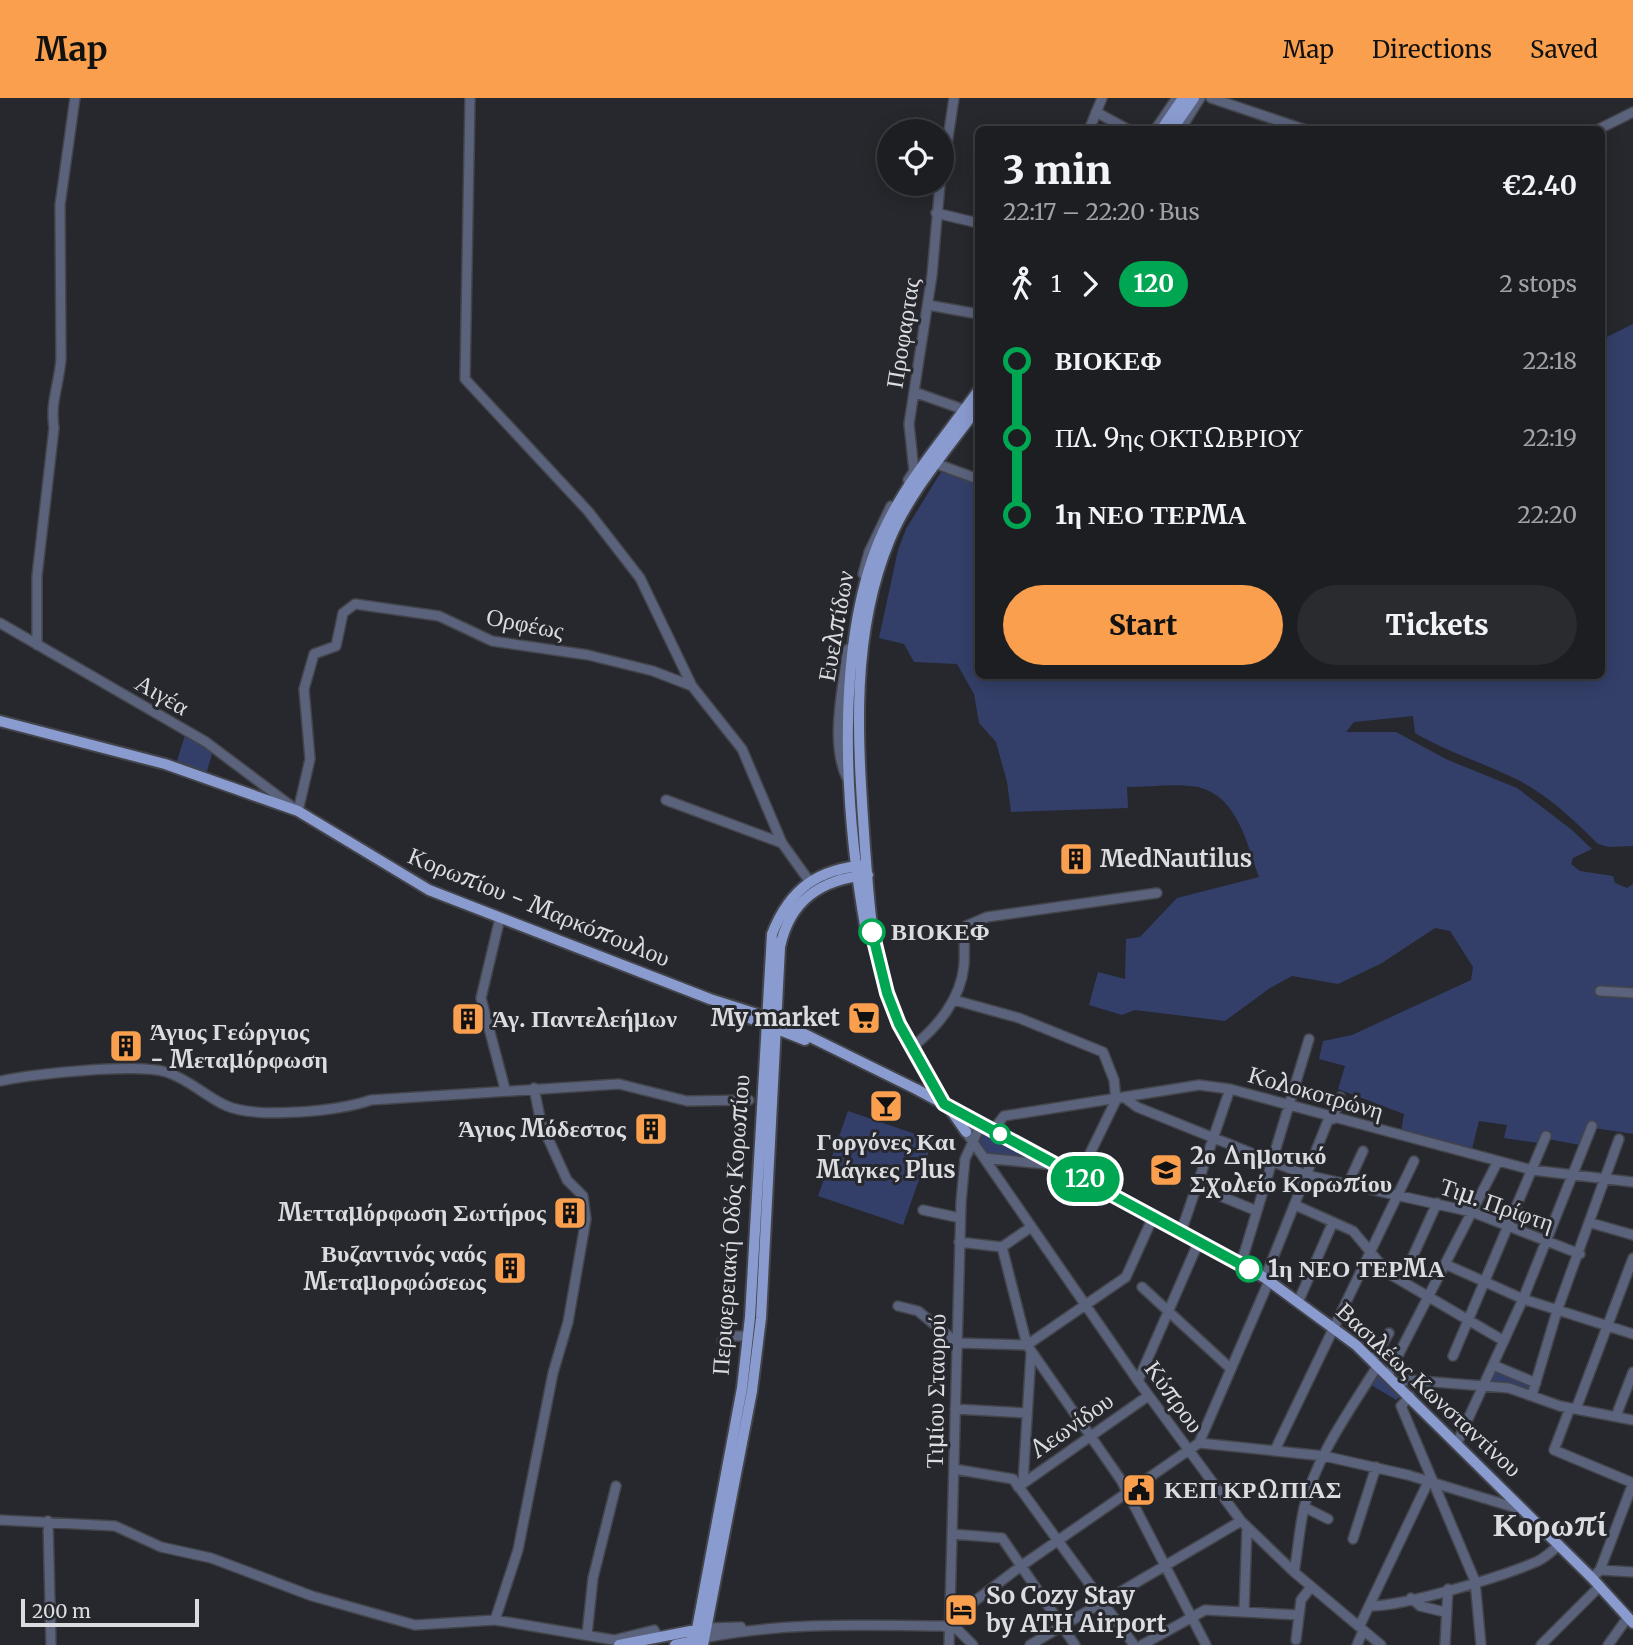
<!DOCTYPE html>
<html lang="en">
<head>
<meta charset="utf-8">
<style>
	:root { --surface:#1c1e22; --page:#292b2f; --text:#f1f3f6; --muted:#a0a2a5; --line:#3a3c40; --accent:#f99f4d }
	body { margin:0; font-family:Merriweather,serif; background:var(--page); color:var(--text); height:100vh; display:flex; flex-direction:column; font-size:26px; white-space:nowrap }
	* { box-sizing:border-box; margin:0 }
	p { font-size:23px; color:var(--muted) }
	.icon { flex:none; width:38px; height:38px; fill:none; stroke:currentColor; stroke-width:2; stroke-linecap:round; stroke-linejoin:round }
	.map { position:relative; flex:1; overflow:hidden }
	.drawer { position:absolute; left:975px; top:28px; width:630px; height:553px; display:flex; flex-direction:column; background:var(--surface); border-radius:10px; box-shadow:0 4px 18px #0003,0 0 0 2px var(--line) }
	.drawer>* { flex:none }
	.badge { padding:0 14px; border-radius:23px; font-size:24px; line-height:46px }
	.buttons { position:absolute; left:877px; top:21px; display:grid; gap:14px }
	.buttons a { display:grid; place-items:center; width:77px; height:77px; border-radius:50%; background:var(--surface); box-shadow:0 4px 18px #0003,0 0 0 2px var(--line); font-size:35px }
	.scale { position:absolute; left:21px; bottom:18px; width:178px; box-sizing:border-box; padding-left:7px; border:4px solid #dadcdf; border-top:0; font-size:19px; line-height:24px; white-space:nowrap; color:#dadcdf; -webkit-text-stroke:5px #26282e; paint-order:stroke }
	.map>.badge { position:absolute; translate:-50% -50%; box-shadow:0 0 0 4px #fff }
	.legs { display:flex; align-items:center; gap:10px; height:77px; padding:0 28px; font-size:23px }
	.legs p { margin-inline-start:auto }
	.headline { display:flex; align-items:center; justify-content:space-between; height:119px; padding:0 28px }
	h1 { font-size:38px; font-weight:800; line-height:52px }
	.cta { display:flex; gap:14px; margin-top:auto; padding:14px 28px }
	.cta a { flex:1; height:80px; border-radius:42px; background:var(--accent); color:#111; font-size:28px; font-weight:800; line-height:80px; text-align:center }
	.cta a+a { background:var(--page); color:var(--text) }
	ul { padding:0 28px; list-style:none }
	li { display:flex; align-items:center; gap:24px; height:77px; font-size:26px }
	li i { display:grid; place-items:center; width:10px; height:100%; margin:0 9px; background:currentColor }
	li i::after { content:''; width:18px; height:18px; margin:-9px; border:5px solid; border-radius:50%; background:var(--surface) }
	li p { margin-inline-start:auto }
	li:first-child i { background:linear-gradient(#0000 50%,currentColor 0) }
	li:last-child i { background:linear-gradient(currentColor 50%,#0000 0) }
	header { display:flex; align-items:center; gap:42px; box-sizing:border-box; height:98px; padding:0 35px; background:var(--accent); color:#111 }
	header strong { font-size:33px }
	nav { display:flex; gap:38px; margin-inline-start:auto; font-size:24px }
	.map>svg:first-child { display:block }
</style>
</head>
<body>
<header>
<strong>Map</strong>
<nav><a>Map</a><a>Directions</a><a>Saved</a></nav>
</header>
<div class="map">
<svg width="1633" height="1547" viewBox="0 0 1633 1547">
	<rect width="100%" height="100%" fill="#26282e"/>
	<path fill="#333f68" d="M1633,226V748L1609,749L1598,746C1573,721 1547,696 1514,680C1481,664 1447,654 1415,635L1413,618L1354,624L1346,634H1396L1448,662L1517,690L1572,732L1592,751L1573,760L1571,766L1580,773L1613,778L1615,785L1627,790L1633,786V1036L1594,1030L1586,1048L1547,1041L1545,1046L1504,1040L1507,1027L1479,1023L1472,1051L1401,1033L1404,1016L1338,991L1345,968L1319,961L1323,943L1352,937L1471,882L1473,869L1450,833L1435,830L1382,865L1338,886L1292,878L1270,890L1225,923L1135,912L1122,917L1089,907L1098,874L1125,881L1126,841L1140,839L1177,800L1259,779C1247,747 1238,698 1198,689C1176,685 1149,689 1127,689L1128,710L1011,714L1007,684L996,644L979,625L974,596L957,566L914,564L904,546L879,540L898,452L906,431L941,374L978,386V578H1601V242Z
		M186,634L213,652L206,677L176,666Z
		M848,1013L933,1042L903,1127L818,1098Z
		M982,1033L1026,1057L1025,1059L987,1057L977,1045Z
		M1493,1267L1532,1284L1529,1293L1486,1284Z
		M1377,1272L1402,1296L1396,1302L1368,1285Z"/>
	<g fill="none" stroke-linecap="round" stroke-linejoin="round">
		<defs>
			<path id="minor" d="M470,0L465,281L588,413L640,480L692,588
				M1211,0L1306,32
				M1096,14L1129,32
				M1089,32L1102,0
				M1155,32L1174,4
				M1180,32L1200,0
				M1597,32L1633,14
				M942,79L954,0
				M936,115L978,125
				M928,207L978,216
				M914,294L965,312
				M937,366L978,381
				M908,382L914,373L909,326L932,177L940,86
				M863,476L869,454L891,408
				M0,525L206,644L298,713L310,661L304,591L314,556L336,548L343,515L355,506L439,518L492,543L588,557L653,573L692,588L742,651L782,745L810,784
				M37,547V478L54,330C50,304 59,287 61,261L60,107L75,0
				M848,682C829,647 843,589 848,551
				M666,702L782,745
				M500,820L481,900L505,991
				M1600,893L1633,895
				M954,902L1019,920L1103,954L1114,982L1116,1002L1079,1078
				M911,950C937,930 961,901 964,867C965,854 963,841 966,828L987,819L1157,795
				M0,983C35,976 134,965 166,974C189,981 206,999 227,1008C258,1021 339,1013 371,1002L619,986L687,1003L749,1002
				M1125,1000L1137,1009L1306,1077L1472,1114L1580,1156
				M1333,1021L1340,999
				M973,1022L966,1034L1138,1283L1241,1423L1294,1474L1381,1547
				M993,1032L1004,1018L1199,987L1230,991L1532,1072L1633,1084
				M984,1060L1055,1067
				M1348,1086L1363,1053
				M1196,1088L1257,1113
				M1295,1107L1353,1133L1388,1175L1504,1243
				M923,1112L960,1120
				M1591,1125L1633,1137
				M1181,1134L1230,991
				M959,1144L1002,1149L1031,1129
				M1002,1149L1027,1247L1121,1382L1206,1547
				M1413,1158L1437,1105
				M1241,1166L1309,941
				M1445,1166L1523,1201L1633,1236
				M1265,1180L1329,1020
				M1142,1189L1231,1271
				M1299,1202L1333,1124
				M898,1208L918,1213L957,1245L1027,1247
				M722,1243L727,1238H748
				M1027,1247L1126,1179L1153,1119
				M1453,1258L1546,1038
				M1373,1262L1389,1235
				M1493,1267L1536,1285
				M1388,1277L1498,1063
				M1138,1283L1199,1143
				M1397,1285L1409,1282L1509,1290L1560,1308L1633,1322
				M1532,1297L1557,1213L1619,1041
				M1410,1298L1401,1308L1475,1483L1481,1547
				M1570,1310L1554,1352L1633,1385
				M955,1311L1026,1315
				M1576,1311L1633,1160
				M1616,1318L1633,1274
				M1199,1345L1269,1183
				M1457,1345L1523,1201L1592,1028
				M1275,1352L1414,1063
				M954,1371L1013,1381L1134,1547
				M1023,1385L1031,1255
				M1018,1389L1148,1298
				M1304,1409L1328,1421
				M0,1422L115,1428L161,1449L211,1460L312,1498L415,1527L495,1522L614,1542L654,1532L658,1539
				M48,1423L51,1547
				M952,1436L1002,1440L1075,1547
				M1353,1441L1376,1369
				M1600,1472L1633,1385
				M1294,1474C1298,1453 1299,1431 1304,1410C1315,1359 1351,1311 1378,1267
				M1596,1476L1600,1472L1633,1474
				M1411,1500L1420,1508L1445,1514
				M1370,1508C1406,1508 1504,1478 1538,1463C1546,1459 1552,1453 1559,1447
				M1244,1514L1247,1430
				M951,1521L1021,1468L1199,1345L1324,1358L1408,1377L1523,1412
				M495,1522L518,1452L553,1275L568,1224L586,1121L583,1098L567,1082L541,1025L534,990
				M1360,1527L1430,1380
				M707,1530L741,1529
				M587,1536L593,1480L616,1388
				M704,1540C783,1524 861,1527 942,1528L957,1531L973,1547
				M1296,1542L1301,1502L1311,1489
				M949,1547L961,1104L965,1061L981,1026
				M1030,1547L1241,1423
				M1142,1547L1205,1512L1299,1517
				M1357,1547L1363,1533
				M1445,1547L1448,1491
				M1541,1547L1600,1488
				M1608,1547L1628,1519"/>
			<path id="major" d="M1161,32L1183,0
				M1172,32L1194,0
				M0,623L165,666L298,713L429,792L710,901L776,922L916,991L1199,1143L1265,1180L1356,1247L1592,1480L1633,1525
				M866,833C845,717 833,544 883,434C906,383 946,338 978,293
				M729,912L805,942
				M943,1004C921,970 900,934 887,896C871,849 869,799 865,750C858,646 849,539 890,441C910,393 948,351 978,309
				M950,1011L966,1034
				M619,1547L701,1531
				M675,1547L698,1542
				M694,1547L742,1290L750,1219L772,836C790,790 818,771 866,767
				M703,1547L752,1293L761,1220L780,849C790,802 821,781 868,777"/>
		</defs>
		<use href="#minor" stroke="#43454a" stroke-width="12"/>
		<use href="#major" stroke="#43454a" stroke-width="14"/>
		<use href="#minor" stroke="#5a627c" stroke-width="9"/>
		<use href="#major" stroke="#8a9bd0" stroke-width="10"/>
	</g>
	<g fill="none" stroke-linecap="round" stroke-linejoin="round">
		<defs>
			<path id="line-1" d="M872,834L887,895L899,926L944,1006L1249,1171"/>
		</defs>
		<use href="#line-1" stroke="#fff" stroke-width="16"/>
		<use href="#line-1" stroke="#00a651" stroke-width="10"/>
	</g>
	<defs>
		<symbol id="building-square" viewBox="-11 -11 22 22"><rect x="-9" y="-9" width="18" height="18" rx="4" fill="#f99f4d" stroke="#26282e"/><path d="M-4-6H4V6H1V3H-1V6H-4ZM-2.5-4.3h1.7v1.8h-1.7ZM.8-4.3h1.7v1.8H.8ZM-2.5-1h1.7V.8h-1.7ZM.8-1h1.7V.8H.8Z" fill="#111"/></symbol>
		<symbol id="supermarket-square" viewBox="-11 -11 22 22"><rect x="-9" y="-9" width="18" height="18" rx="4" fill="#f99f4d" stroke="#26282e"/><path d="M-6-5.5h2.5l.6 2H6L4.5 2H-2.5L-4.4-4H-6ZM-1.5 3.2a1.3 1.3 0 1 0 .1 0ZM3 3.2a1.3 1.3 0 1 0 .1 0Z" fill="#111"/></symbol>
		<symbol id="bar-square" viewBox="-11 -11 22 22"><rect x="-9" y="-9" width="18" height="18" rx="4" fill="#f99f4d" stroke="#26282e"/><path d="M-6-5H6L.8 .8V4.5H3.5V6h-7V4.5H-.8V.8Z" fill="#111"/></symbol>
		<symbol id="school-square" viewBox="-11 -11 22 22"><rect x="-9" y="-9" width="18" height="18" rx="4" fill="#f99f4d" stroke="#26282e"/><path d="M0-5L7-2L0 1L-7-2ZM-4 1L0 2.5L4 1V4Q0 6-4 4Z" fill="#111"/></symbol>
		<symbol id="civic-square" viewBox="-11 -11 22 22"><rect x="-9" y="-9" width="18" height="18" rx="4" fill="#f99f4d" stroke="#26282e"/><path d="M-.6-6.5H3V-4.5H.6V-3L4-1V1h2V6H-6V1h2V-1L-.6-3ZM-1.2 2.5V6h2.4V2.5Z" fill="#111"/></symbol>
		<symbol id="hotel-square" viewBox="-11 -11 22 22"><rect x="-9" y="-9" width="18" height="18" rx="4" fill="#f99f4d" stroke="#26282e"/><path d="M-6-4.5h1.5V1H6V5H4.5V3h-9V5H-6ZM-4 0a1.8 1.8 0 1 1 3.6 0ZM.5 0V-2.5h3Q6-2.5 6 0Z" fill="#111"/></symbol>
	</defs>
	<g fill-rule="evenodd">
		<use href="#building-square" x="1057" y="742" width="38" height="38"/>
		<use href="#supermarket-square" x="845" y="901" width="38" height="38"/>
		<use href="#building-square" x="449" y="902" width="38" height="38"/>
		<use href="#building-square" x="107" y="929" width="38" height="38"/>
		<use href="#bar-square" x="867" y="989" width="38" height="38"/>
		<use href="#building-square" x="632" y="1012" width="38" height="38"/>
		<use href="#school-square" x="1147" y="1053" width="38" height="38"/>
		<use href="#building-square" x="551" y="1096" width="38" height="38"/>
		<use href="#building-square" x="491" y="1151" width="38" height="38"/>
		<use href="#civic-square" x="1120" y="1373" width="38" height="38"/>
		<use href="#hotel-square" x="942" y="1493" width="38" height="38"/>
	</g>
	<g fill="#fff" stroke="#00a651" stroke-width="3.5">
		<circle cx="872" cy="834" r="12"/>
		<circle cx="1000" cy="1036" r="9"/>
		<circle cx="1249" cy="1171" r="12"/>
	</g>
	<g text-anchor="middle" stroke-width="6" stroke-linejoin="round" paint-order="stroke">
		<g font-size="24" fill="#dadcdf" stroke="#26282e">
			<text transform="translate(903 235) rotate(-81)" y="8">Προφαρτας</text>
			<text transform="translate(525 526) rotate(11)" y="8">Ορφέως</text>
			<text transform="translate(836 528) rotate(-80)" y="8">Ευελπίδων</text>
			<text transform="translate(162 597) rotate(30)" y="8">Αιγέα</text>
			<text transform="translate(539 809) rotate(22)" y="8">Κορωπίου - Μαρκόπουλου</text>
			<text transform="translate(1316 995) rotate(16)" y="8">Κολοκοτρώνη</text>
			<text transform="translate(1497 1107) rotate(19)" y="8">Τιμ. Πρίφτη</text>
			<text transform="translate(731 1127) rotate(-86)" y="8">Περιφερειακή Οδός Κορωπίου</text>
			<text transform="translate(1429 1292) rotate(43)" y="8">Βασιλέως Κωνσταντίνου</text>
			<text transform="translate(936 1293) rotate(-89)" y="8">Τιμίου Σταυρού</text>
			<text transform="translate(1174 1299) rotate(54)" y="8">Κύπρου</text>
			<text transform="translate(1072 1327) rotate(-35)" y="8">Λεωνίδου</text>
		</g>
		<g font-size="24" font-weight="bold" fill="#dadcdf" stroke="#26282e" text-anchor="start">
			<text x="1100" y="769">MedNautilus</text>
			<text x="840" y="928" text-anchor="end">My market</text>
			<text x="492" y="929">Άγ. Παντελεήμων</text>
			<text x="150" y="942">Άγιος Γεώργιος<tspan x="150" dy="28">- Μεταμόρφωση</tspan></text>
			<text x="626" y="1039" text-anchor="end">Άγιος Μόδεστος</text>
			<text x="886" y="1052" text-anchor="middle">Γοργόνες Και<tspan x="886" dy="28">Μάγκες Plus</tspan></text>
			<text x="1190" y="1066">2ο Δημοτικό<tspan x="1190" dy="28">Σχολείο Κορωπίου</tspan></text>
			<text x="546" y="1123" text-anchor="end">Μετταμόρφωση Σωτήρος</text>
			<text x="486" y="1164" text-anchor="end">Βυζαντινός ναός<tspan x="486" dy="28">Μεταμορφώσεως</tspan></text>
			<text x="1164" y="1400">ΚΕΠ ΚΡΩΠΙΑΣ</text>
			<text x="986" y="1506">So Cozy Stay<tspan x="986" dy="28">by ATH Airport</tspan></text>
		</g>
		<g font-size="24" font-weight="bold" fill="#dadcdf" stroke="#26282e" text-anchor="start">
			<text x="891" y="842">ΒΙΟΚΕΦ</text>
			<text x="1268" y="1179">1η ΝΕΟ ΤΕΡΜΑ</text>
		</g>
		<g font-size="32" font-weight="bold" fill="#dadcdf" stroke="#26282e">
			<text x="1550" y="1438">Κορωπί</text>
		</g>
	</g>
</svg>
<div class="buttons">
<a><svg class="icon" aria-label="locate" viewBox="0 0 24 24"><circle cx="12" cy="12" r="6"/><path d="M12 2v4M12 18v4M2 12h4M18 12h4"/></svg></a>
</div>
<div class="scale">200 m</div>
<b class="badge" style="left:1085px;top:1081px;background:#00a651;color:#fff">120</b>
<section class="drawer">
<div class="headline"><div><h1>3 min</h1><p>22:17 – 22:20 · Bus</p></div><b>€2.40</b></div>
<div class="legs"><svg class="icon" aria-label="walk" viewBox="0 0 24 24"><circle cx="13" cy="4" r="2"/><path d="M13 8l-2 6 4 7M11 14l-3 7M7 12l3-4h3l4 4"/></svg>1<svg class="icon" aria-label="forward" viewBox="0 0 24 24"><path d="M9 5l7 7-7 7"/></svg><b class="badge" style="background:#00a651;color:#fff">120</b><p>2 stops</p></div>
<ul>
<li><i style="color:#00a651"></i><b>ΒΙΟΚΕΦ</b><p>22:18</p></li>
<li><i style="color:#00a651"></i><span>ΠΛ. 9ης ΟΚΤΩΒΡΙΟΥ</span><p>22:19</p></li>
<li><i style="color:#00a651"></i><b>1η ΝΕΟ ΤΕΡΜΑ</b><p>22:20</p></li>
</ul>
<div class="cta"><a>Start</a><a>Tickets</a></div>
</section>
</div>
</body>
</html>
